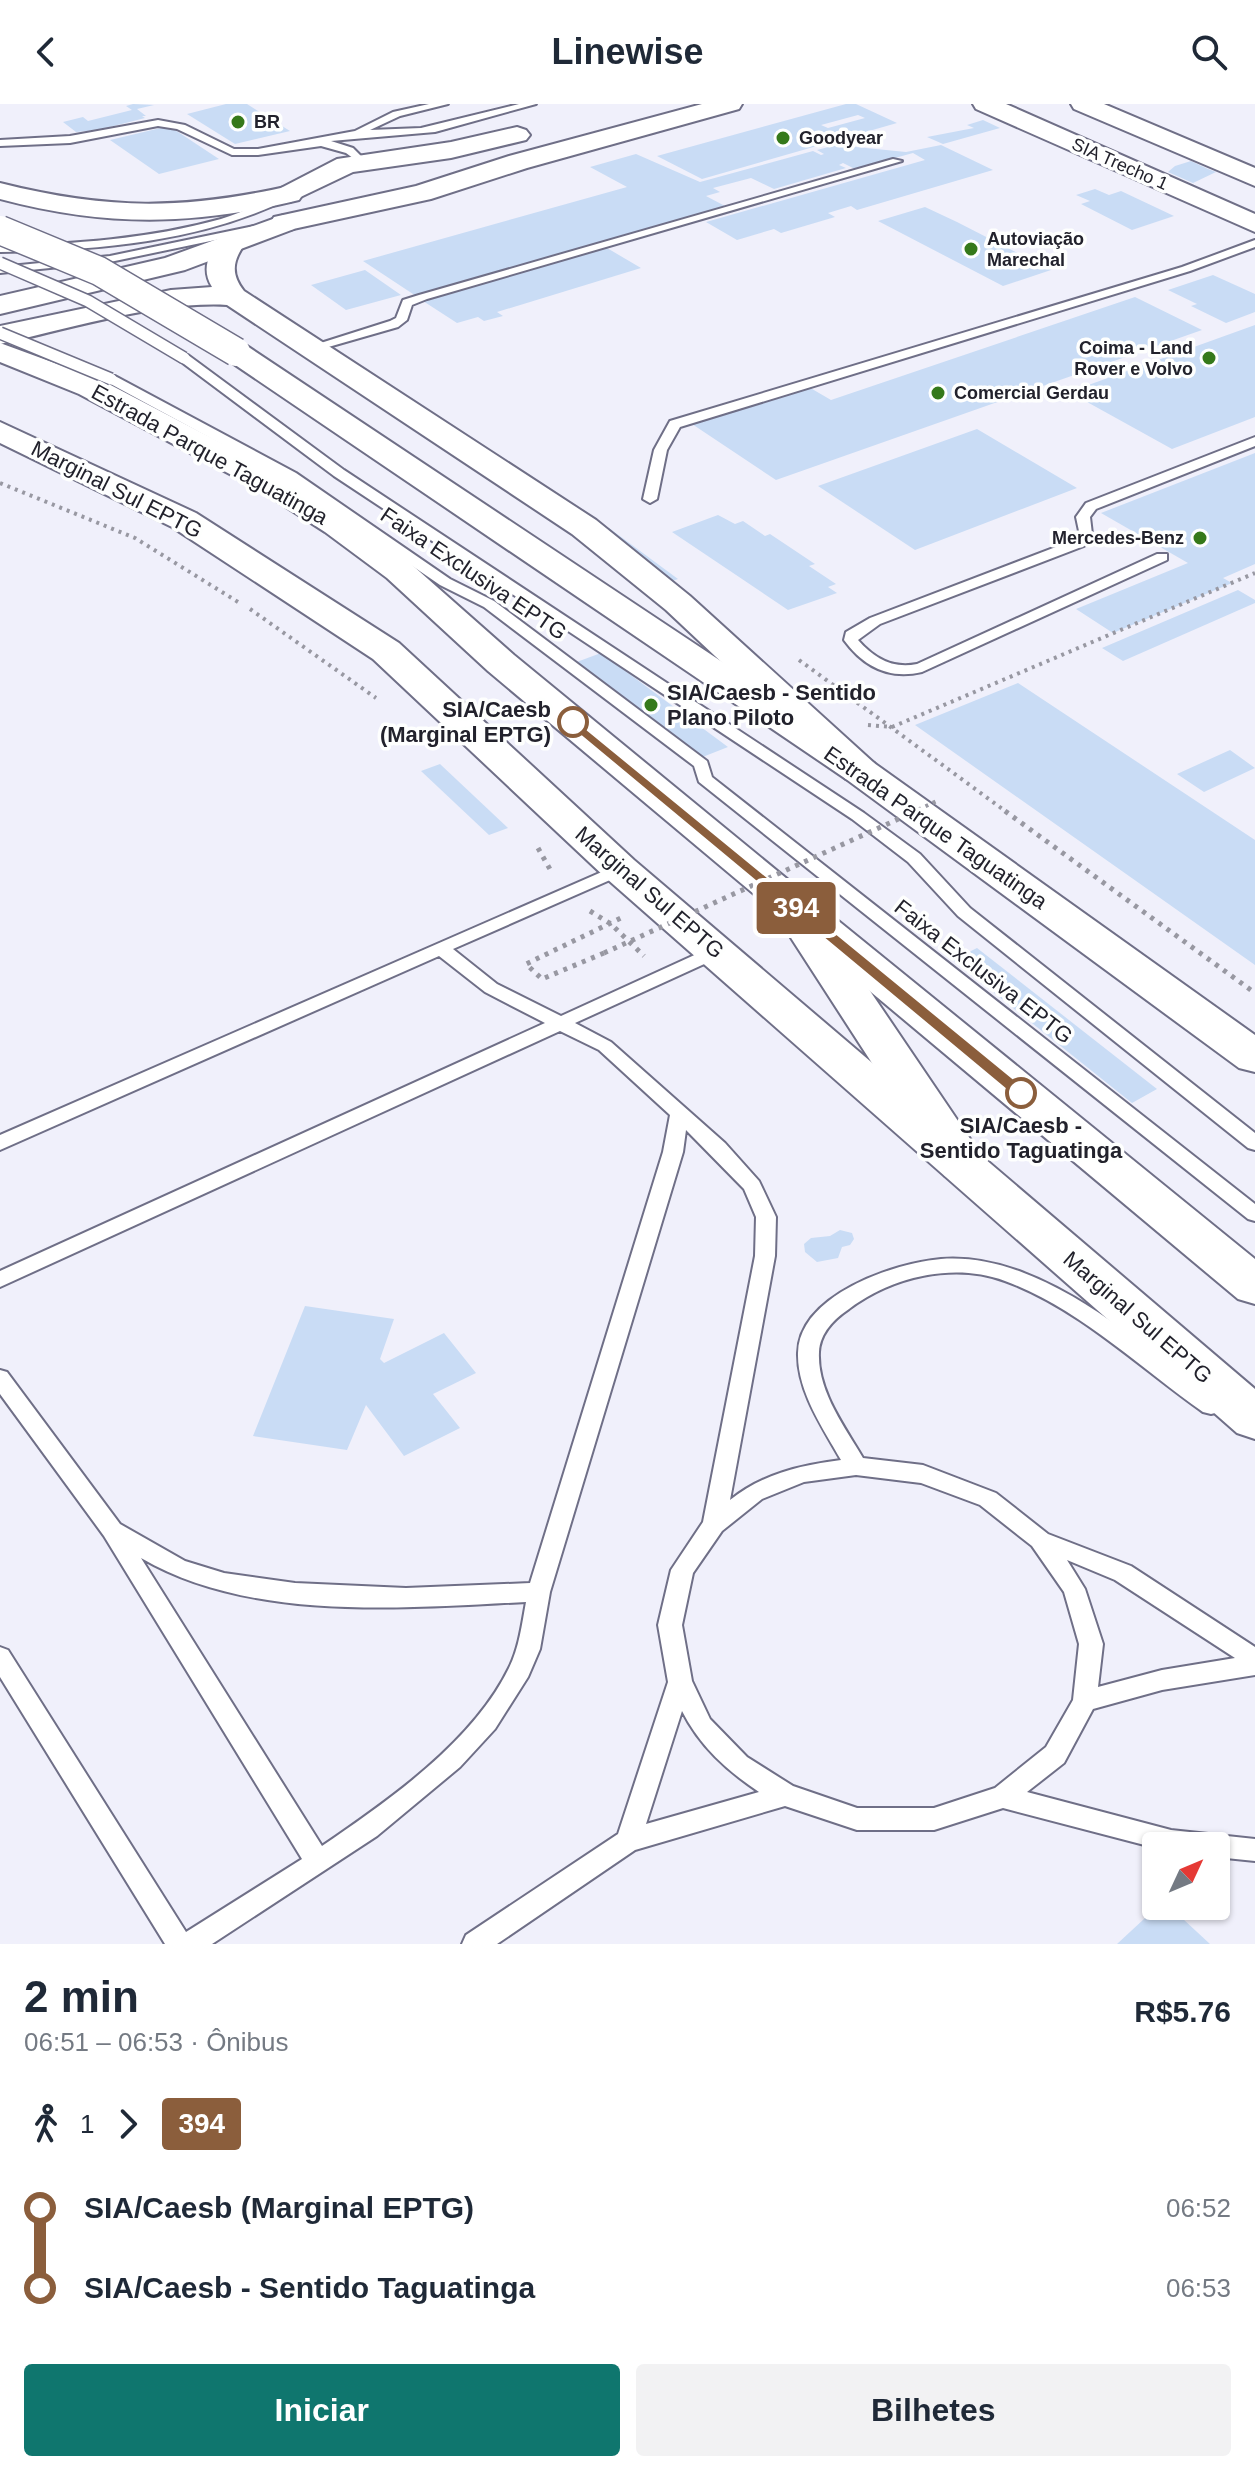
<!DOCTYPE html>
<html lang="pt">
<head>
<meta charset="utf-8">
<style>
	:root { --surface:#fff; --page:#f2f2f3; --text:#1f2937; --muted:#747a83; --accent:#0f766e }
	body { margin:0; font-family:Arial,sans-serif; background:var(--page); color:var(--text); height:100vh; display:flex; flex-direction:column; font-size:30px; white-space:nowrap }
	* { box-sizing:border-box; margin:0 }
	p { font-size:26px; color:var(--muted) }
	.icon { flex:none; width:44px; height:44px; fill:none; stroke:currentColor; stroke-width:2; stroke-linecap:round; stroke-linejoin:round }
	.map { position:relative; height:1840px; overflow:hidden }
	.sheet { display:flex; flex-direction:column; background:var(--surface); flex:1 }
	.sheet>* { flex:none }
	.badge { padding:0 16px; border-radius:6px; font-size:28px; line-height:52px }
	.needle { width:52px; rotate:46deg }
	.controls { position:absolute; left:1142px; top:1728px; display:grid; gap:16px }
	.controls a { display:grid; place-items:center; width:88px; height:88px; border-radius:8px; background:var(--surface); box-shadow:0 2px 6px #0004; font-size:40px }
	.map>.badge { position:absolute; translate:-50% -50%; box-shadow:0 0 0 4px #fff }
	.legs { display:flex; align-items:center; gap:12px; height:88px; padding:0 24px; font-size:26px }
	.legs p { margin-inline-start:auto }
	.overview { display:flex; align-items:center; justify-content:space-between; height:136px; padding:0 24px }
	h1 { font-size:44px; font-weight:600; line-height:60px }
	.action { display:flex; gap:16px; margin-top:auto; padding:16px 24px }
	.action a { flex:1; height:92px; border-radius:8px; background:var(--accent); color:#fff; font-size:32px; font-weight:600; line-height:92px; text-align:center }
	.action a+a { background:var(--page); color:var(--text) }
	ul { padding:0 24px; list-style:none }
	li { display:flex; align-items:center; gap:28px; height:80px; font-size:30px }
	li i { display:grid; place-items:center; width:12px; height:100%; margin:0 10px; background:currentColor }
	li i::after { content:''; width:20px; height:20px; margin:-10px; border:6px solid; border-radius:50%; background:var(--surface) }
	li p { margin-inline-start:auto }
	li:first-child i { background:linear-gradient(#0000 50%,currentColor 0) }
	li:last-child i { background:linear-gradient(currentColor 50%,#0000 0) }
	header { display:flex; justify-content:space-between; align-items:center; height:104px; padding:0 24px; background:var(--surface); font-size:36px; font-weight:600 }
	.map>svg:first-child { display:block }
</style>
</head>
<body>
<header><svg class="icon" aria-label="back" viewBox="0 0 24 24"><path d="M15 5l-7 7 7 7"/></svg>Linewise<svg class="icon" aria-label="search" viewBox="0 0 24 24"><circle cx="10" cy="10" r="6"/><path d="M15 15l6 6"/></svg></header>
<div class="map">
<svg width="1255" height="1840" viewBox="0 0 1255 1840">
	<rect width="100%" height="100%" fill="#f0f0fb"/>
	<path fill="#c9dcf5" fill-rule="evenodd" d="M133,0L154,1L137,5L146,12H142L145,14L98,26L76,28L63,18L83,13L88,17L132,6L126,2Z
		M226,0H247L290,27L235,40L187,10Z
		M846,0H856L897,19L702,75L657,52ZM858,11L865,14L828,24L821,21Z
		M983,16L1000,24L943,40L927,33L974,24L967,21Z
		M169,22L219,55L159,70L110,36Z
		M836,41L906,48L941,41L993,66L857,106L851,102L828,109L835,113L781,129L774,125L737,136L706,118L925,56L913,49L855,65L843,59L839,61L846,64L774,85L751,74L713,84L720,88L706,92L725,102L416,192L363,157L627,83L590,63L636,50L700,78L813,47L821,51L824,50L817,46Z
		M1191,57L1208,65L1216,68L1193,79L1168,68L1175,62Z
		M1095,85L1109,91L1121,87L1174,112L1132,126L1081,100L1090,97L1076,91Z
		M925,103L957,118L1051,166L1003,182L878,117Z
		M607,144L641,164L497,208L503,212L484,217L478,213L457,219L423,197Z
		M365,166L401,191L346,206L311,181Z
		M1213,171L1255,190V208L1226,219L1191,202L1197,200L1168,186Z
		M1135,193L1202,226L776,376L692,320L807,282L831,296Z
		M1255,221V313L1172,345L1069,288Z
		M977,325L1077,384L915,446L818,382Z
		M1255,349V460L1223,474L1232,479L1113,529L1076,505L1188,459L1101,409Z
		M718,411L735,420L743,417L765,432L770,430L815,460L809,462L836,480L828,483L837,489L788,506L672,428Z
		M609,424L678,475L664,480L595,428Z
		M1238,486L1255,496V499L1123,557L1102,544Z
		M601,549L728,643L700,654L574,559Z
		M1018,579L1255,736V861L915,621Z
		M1230,646L1255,664L1204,688L1177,670Z
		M440,660L508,724L489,731L421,667Z
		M977,844L1157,985L1132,999L953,856Z
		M840,1126L852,1129L854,1135L850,1141L842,1143L838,1154L817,1158L805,1148L804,1140L811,1134L830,1132Z
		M305,1202L394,1215L380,1255L384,1259L444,1229L476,1269L433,1290L460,1324L404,1352L366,1301L347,1346L253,1332Z
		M1158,1802H1169L1210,1840H1117Z"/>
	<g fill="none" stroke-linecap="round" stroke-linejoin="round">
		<defs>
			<path id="service" d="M429,0H448L400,12L370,26L421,24L519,0H536L435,28L331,37L353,44L366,57L361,60L346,49L321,42L258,51H232L177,25L158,22L70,39L0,42V36L70,32L158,16L185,21L234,45H258L355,27L393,8Z
				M893,55L902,57L427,195L412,201L407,216L398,223L311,248L305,244L390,217L396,214L403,196L419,191Z
				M290,87L295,90L294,92C204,138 100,146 0,148V142C74,140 149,135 221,115C245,108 267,95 290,87Z
				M254,122L260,125L258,127L110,158L0,169V163L110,152Z
				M1255,136V143L1190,167L680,323L667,346L657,395L650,399L643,395L654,346L670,317L1182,163Z
				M180,251H188L344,366L864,709L920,750L970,804L1255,1029V1046L1248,1044L958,812L908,758L852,715L334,372L180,257Z
				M107,272H115L296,369L450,475L494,497L707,657L712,673L1255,1100V1117L1248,1115L699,678L694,662L484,503L440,481L286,375L107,278Z
				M1255,333V342L1096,405L1090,413L1092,430L1084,442L880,520L858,536C874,554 892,565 917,560L1157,450H1167V456L922,568C889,576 863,562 844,536L846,528L870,514L1074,436L1079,427L1076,413L1086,399Z
				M620,760L626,761L628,765L626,769L453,845L497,880L561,912L712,843H724L727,847L724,851L575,919L611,938L725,1039L759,1077L776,1113L775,1152L730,1396C762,1370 801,1361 841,1356C823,1324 797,1287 798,1249C799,1191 894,1159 941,1155C967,1153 994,1158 1019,1167C1093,1194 1154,1252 1219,1296L1222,1302L1219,1308L1211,1310L1203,1308C1140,1264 1079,1204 1005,1177C953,1158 892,1173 849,1205C834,1215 820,1229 819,1248C817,1287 845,1323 863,1354L923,1361L996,1389L1048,1430L1131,1462L1255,1543V1571L1162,1586L1093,1605L1064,1659L1027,1688L1171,1726L1255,1735V1757L1216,1753V1742H1156V1744L1003,1704L934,1726H857L785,1702L635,1746L497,1840H462L466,1831L618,1730L668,1578L658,1521L671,1466L703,1418L755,1152L756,1113L744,1085L686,1026L683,1048L550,1488L540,1545L528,1573L495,1625L460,1663L377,1732L212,1840H165L0,1573V1543L8,1546L186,1828L302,1755L104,1432L0,1290V1266L7,1268L120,1420L185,1457L224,1469L295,1479L406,1484L530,1479L663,1048L670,1011L599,946L560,927L0,1183V1167L545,919L485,888L439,852L0,1046V1031ZM856,1371L921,1379L980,1401L1032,1442L1064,1488L1079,1540L1073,1596L1046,1643L995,1684L934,1704H857L793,1682L747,1653L710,1615L692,1577L682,1521L693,1469L722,1427L762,1395L804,1378ZM141,1454C250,1518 404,1504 526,1498C522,1520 519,1544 509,1564C473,1638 388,1697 322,1742ZM1067,1456L1115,1476L1235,1554L1162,1566L1098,1583L1103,1540L1085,1485ZM682,1607C700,1642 726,1666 759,1688L646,1720Z"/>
			<path id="secondary" d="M702,0H742L739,5L527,64L431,95L284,127L274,125L270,119L274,113L416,82L509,52Z
				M973,0H1006L1255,110V128L976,5Z
				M1071,0H1104L1255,64V82L1074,5Z
				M517,23L526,26L530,31L526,36L451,54L353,68L290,98L281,96L277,90L281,84L337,55L451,38Z"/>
			<path id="primary" d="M0,79C108,106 182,106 290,82L299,84L303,90L299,96C193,122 106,123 0,95Z
				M284,111L294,113L298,119L294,125L185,166L0,210V192L165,154Z
				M0,318L196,409L399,539L634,756L1255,1285V1335L1237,1329L606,774L373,555L172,423L0,339Z"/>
			<path id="trunk" d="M232,130L242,132L246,138C233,156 230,169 244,187L596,416L690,492L874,659L1255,931V968L1239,964L846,675L666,506L572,430L227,201C159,197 68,225 0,240V222L171,186L212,183C200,163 210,149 222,132Z
				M789,785L804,789L1255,1155V1200L1238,1195L774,807L768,798L774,789Z"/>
			<path id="motorway" d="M0,239L101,276L282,371L349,414L411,460L514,551L803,788L979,1048L985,1060L979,1072L962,1076L945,1072L773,806L488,567L387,474L325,428L258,385L79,290L0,258Z
				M236,239L247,242L874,659L879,667L874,675L860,679L846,675L225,254L221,248L225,242Z"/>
		</defs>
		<use href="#service" stroke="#6f6f87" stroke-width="4"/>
		<use href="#secondary" stroke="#6f6f87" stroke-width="4"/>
		<use href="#primary" stroke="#6f6f87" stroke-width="4"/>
		<use href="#trunk" stroke="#6f6f87" stroke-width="4"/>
		<use href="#motorway" stroke="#6f6f87" stroke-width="4"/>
		<path stroke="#9898a2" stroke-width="4" stroke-dasharray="3 5" stroke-linecap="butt" d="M0,379L135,434L238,498
			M250,505L376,594
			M799,556L1008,709
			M868,621L892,623L1255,469"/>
		<path stroke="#9898a2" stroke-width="5" stroke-dasharray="4 6" stroke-linecap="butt" d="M1005,707L1255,889
			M538,744L551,767
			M590,807L611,820L644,852
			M604,849L542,875L526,860L621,814"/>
		<use href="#service" fill="#fff" fill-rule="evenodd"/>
		<use href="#secondary" fill="#fff" fill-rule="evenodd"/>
		<use href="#primary" fill="#fff" fill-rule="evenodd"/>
		<use href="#trunk" fill="#fff" fill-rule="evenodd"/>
		<use href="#motorway" fill="#fff" fill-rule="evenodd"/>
		<defs>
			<path id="service-bridge" d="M0,159L88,197L184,254
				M0,229L111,275"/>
			<path id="motorway-bridge" d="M0,126L99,167L236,248"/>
		</defs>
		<use href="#service-bridge" stroke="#6f6f87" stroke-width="14" stroke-linecap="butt"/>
		<use href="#motorway-bridge" stroke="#6f6f87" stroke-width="31" stroke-linecap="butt"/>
		<path stroke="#9898a2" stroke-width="4" stroke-dasharray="3 5" stroke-linecap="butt" d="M911,709L939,696"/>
		<path stroke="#9898a2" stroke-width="5" stroke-dasharray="4 6" stroke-linecap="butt" d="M604,849L916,707"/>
		<use href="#service-bridge" stroke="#fff" stroke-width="11"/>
		<use href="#motorway-bridge" stroke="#fff" stroke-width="28"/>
	</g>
	<path fill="#8b5e3c" stroke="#fff" stroke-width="2" d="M573,614L1026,985V993H1015L568,621L566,618Z"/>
	<g fill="#35791a" stroke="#fefffe" stroke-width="3">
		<circle cx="238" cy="18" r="8"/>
		<circle cx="783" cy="34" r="8"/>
		<circle cx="971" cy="145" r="8"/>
		<circle cx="1209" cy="254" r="8"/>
		<circle cx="938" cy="289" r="8"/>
		<circle cx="1200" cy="434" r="8"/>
		<circle cx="651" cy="601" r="8"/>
	</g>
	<g fill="#fff" stroke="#8b5e3c" stroke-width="4">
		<circle cx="573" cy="618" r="14"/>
		<circle cx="1021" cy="989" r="14"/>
	</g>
	<g text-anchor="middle" stroke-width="7" stroke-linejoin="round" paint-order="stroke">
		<g font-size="18" font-weight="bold" fill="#22222c" stroke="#fefffe" text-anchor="start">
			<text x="254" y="24">BR</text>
			<text x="799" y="40">Goodyear</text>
			<text x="987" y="141">Autoviação<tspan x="987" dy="21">Marechal</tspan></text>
			<text x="1193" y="250" text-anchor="end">Coima - Land<tspan x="1193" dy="21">Rover e Volvo</tspan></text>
			<text x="954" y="295">Comercial Gerdau</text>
			<text x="1184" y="440" text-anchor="end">Mercedes-Benz</text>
		</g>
		<g font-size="18" fill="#22222c" stroke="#fefffe">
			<text transform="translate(1120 60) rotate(24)" y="6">SIA Trecho 1</text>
		</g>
		<g font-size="22" fill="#22222c" stroke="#fefffe">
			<text transform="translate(210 350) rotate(29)" y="8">Estrada Parque Taguatinga</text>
			<text transform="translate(117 385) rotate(27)" y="8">Marginal Sul EPTG</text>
			<text transform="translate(474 469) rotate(34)" y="8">Faixa Exclusiva EPTG</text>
			<text transform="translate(936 723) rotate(35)" y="8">Estrada Parque Taguatinga</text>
			<text transform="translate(650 788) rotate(41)" y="8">Marginal Sul EPTG</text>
			<text transform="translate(984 867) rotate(38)" y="8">Faixa Exclusiva EPTG</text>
			<text transform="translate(1138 1213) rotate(41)" y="8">Marginal Sul EPTG</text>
		</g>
		<g font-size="22" font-weight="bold" fill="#22222c" stroke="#fefffe" text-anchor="start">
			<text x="667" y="596">SIA/Caesb - Sentido<tspan x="667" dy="25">Plano Piloto</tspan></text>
		</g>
		<g font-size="22" font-weight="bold" fill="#22222c" stroke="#fefffe" text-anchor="end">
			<text x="551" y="613">SIA/Caesb<tspan x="551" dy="25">(Marginal EPTG)</tspan></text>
			<text x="1021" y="1029" text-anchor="middle">SIA/Caesb -<tspan x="1021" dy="25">Sentido Taguatinga</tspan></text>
		</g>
	</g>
</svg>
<div class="controls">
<a><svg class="needle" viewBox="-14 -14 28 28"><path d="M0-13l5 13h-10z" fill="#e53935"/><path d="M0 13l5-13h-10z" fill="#747a83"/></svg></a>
</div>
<b class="badge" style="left:796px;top:804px;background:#8b5e3c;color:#fff">394</b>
</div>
<section class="sheet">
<div class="overview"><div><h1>2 min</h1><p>06:51 – 06:53 · Ônibus</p></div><b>R$5.76</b></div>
<div class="legs"><svg class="icon" aria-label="walk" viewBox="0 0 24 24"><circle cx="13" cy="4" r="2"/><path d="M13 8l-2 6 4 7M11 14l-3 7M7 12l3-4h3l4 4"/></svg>1<svg class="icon" aria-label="forward" viewBox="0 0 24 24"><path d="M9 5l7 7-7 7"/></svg><b class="badge" style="background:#8b5e3c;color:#fff">394</b></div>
<ul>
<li><i style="color:#8b5e3c"></i><b>SIA/Caesb (Marginal EPTG)</b><p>06:52</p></li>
<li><i style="color:#8b5e3c"></i><b>SIA/Caesb - Sentido Taguatinga</b><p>06:53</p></li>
</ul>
<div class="action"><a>Iniciar</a><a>Bilhetes</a></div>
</section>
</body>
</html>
